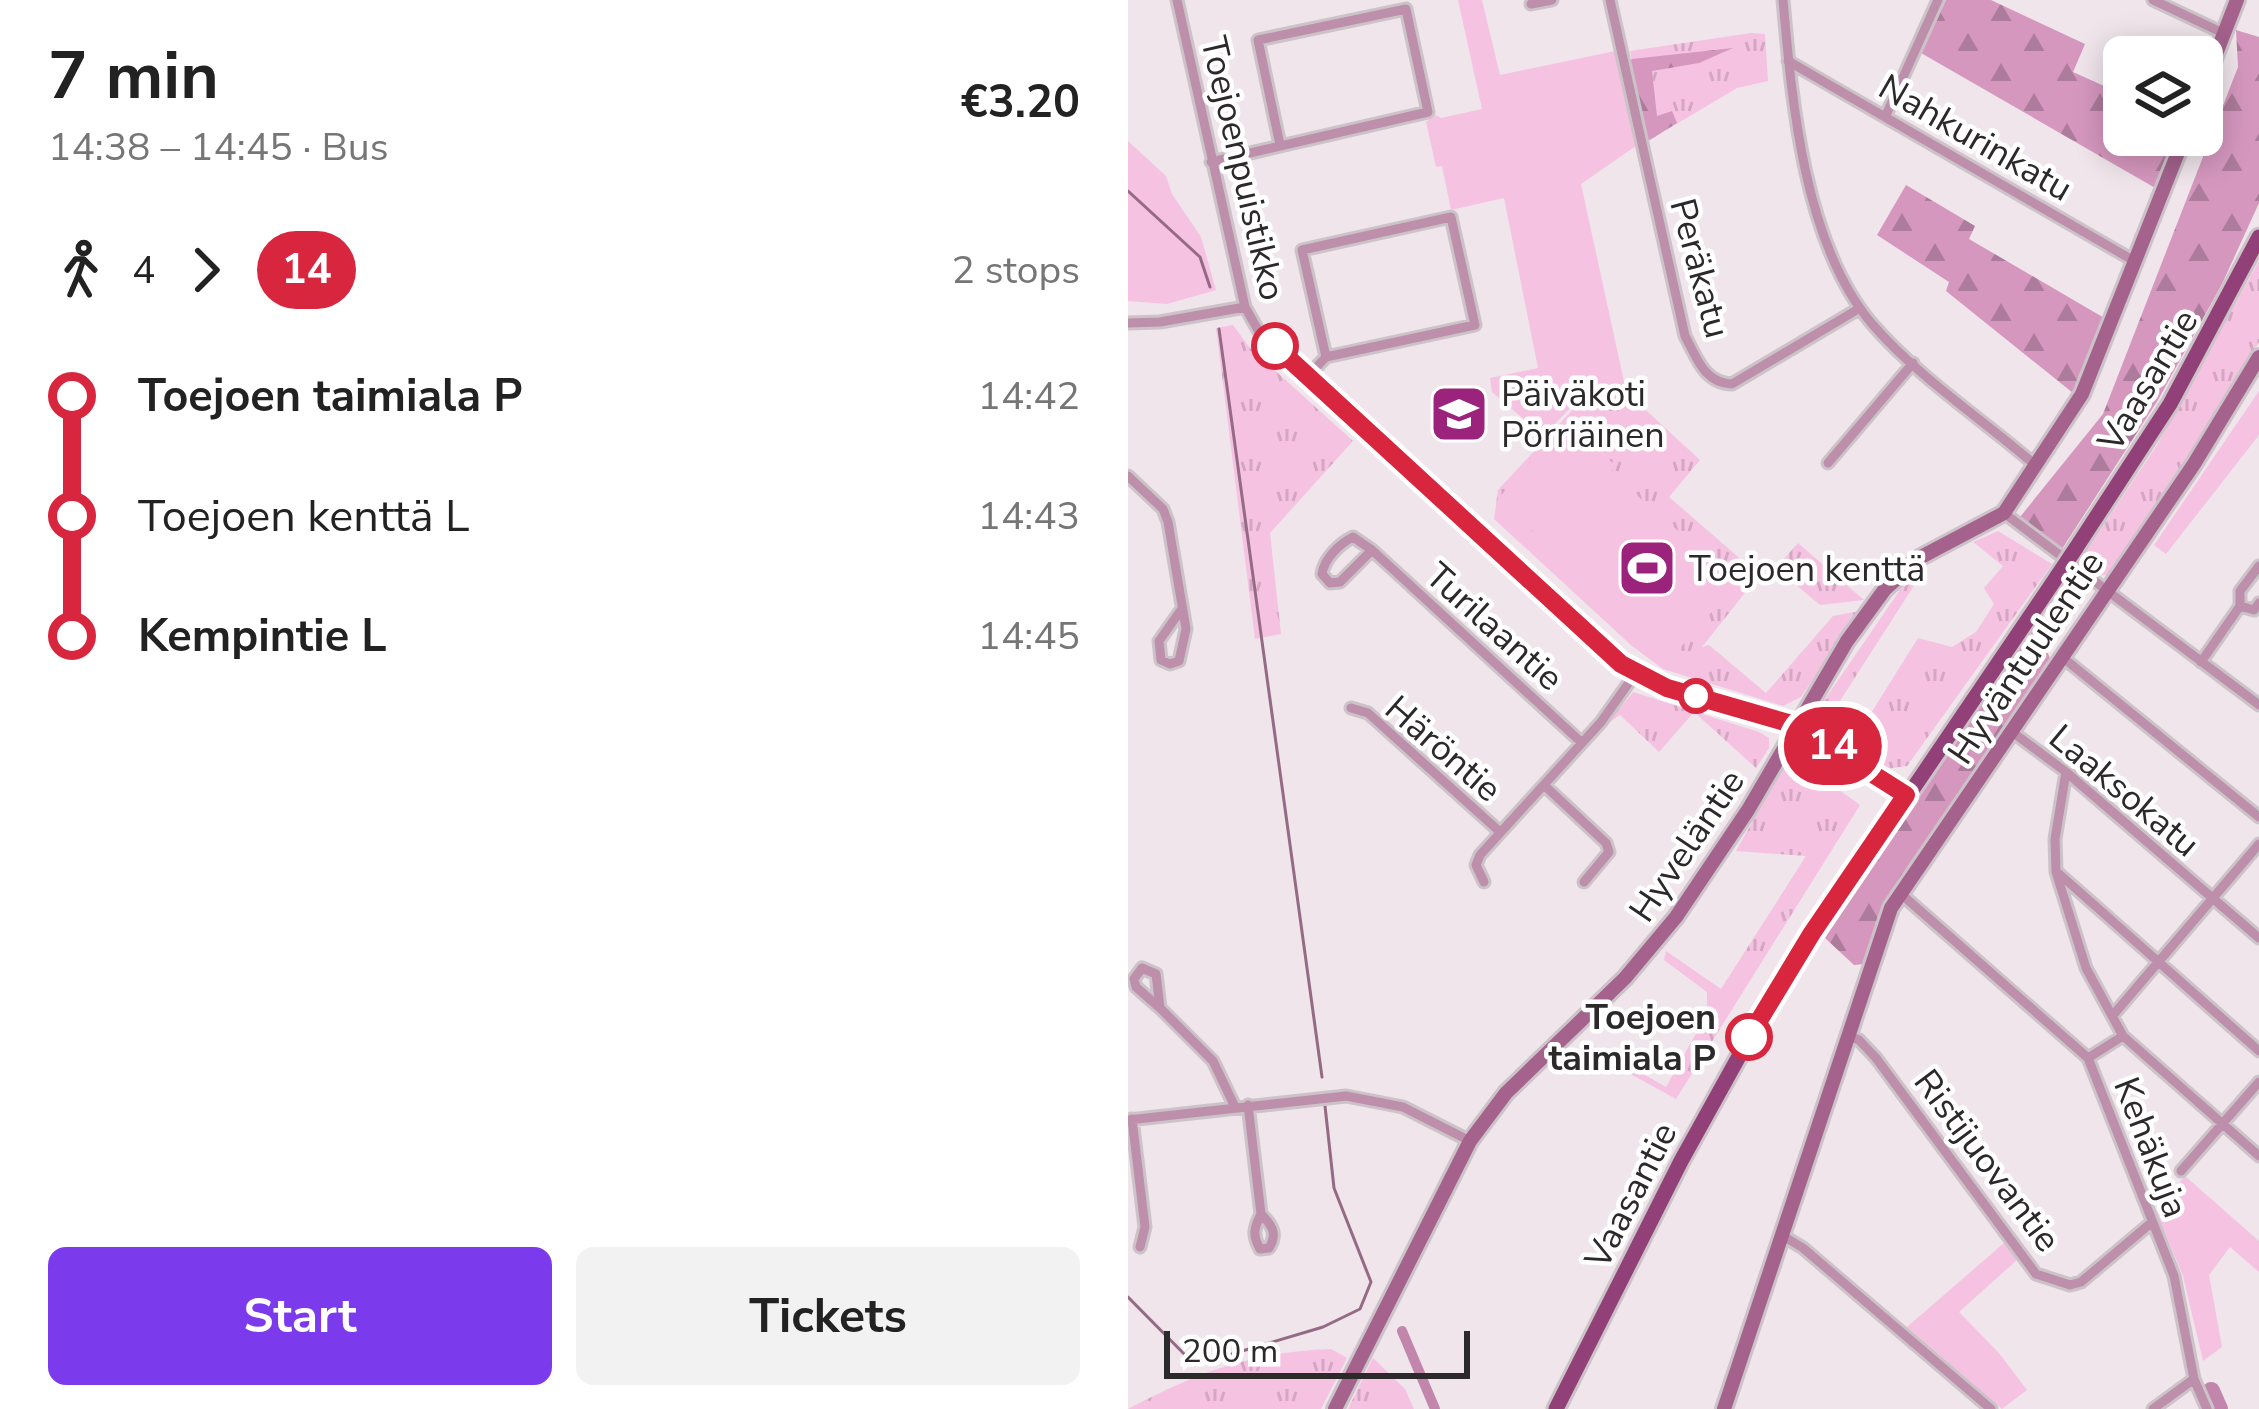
<!DOCTYPE html>
<html lang="en">
<head>
<meta charset="utf-8">
<style>
	:root { --surface:#fff; --page:#f2f2f2; --text:#222; --muted:#767676; --accent:#7c3aed }
	body { margin:0; font-family:"Nunito Sans",sans-serif; background:var(--page); color:var(--text); height:100vh; display:flex; flex-direction:column; font-size:45px; white-space:nowrap }
	* { box-sizing:border-box; margin:0 }
	p { font-size:39px; color:var(--muted) }
	.icon { flex:none; width:66px; height:66px; fill:none; stroke:currentColor; stroke-width:2; stroke-linecap:round; stroke-linejoin:round }
	.map { position:relative; flex:1; overflow:hidden }
	.drawer { display:flex; flex-direction:column; background:var(--surface); width:1128px }
	.drawer>* { flex:none }
	.badge { padding:0 24px; border-radius:39px; font-size:42px; line-height:78px }
	.controls { position:absolute; left:975px; top:36px; display:grid; gap:24px }
	.controls a { display:grid; place-items:center; width:120px; height:120px; border-radius:18px; background:var(--surface); box-shadow:0 6px 30px #0003; font-size:60px }
	.scale { position:absolute; left:36px; bottom:30px; width:306px; box-sizing:border-box; padding-left:12px; border:6px solid #2c292b; border-top:0; font-size:33px; line-height:42px; white-space:nowrap; color:#2c292b; -webkit-text-stroke:9px #fff; paint-order:stroke }
	.map>.badge { position:absolute; translate:-50% -50%; box-shadow:0 0 0 6px #fff }
	.legs { display:flex; align-items:center; gap:18px; height:132px; padding:0 48px; font-size:39px }
	.legs p { margin-inline-start:auto }
	.summary { display:flex; align-items:center; justify-content:space-between; height:204px; padding:0 48px }
	h1 { font-size:66px; font-weight:700; line-height:90px }
	.cta { display:flex; gap:24px; margin-top:auto; padding:24px 48px }
	.cta a { flex:1; height:138px; border-radius:18px; background:var(--accent); color:#fff; font-size:48px; font-weight:700; line-height:138px; text-align:center }
	.cta a+a { background:var(--page); color:var(--text) }
	ul { padding:0 48px; list-style:none }
	li { display:flex; align-items:center; gap:42px; height:120px; font-size:45px }
	li i { display:grid; place-items:center; width:18px; height:100%; margin:0 15px; background:currentColor }
	li i::after { content:''; width:30px; height:30px; margin:-15px; border:9px solid; border-radius:50%; background:var(--surface) }
	li p { margin-inline-start:auto }
	li:first-child i { background:linear-gradient(#0000 50%,currentColor 0) }
	li:last-child i { background:linear-gradient(currentColor 50%,#0000 0) }
	main { display:flex; flex:1; min-height:0 }
	.map>svg:first-child { display:block }
</style>
</head>
<body>
<main>
<section class="drawer">
<div class="summary"><div><h1>7 min</h1><p>14:38 – 14:45 · Bus</p></div><b>€3.20</b></div>
<div class="legs"><svg class="icon" aria-label="walk" viewBox="0 0 24 24"><circle cx="13" cy="4" r="2"/><path d="M13 8l-2 6 4 7M11 14l-3 7M7 12l3-4h3l4 4"/></svg>4<svg class="icon" aria-label="forward" viewBox="0 0 24 24"><path d="M9 5l7 7-7 7"/></svg><b class="badge" style="background:#d7263d;color:#fff">14</b><p>2 stops</p></div>
<ul>
<li><i style="color:#d7263d"></i><b>Toejoen taimiala P</b><p>14:42</p></li>
<li><i style="color:#d7263d"></i><span>Toejoen kenttä L</span><p>14:43</p></li>
<li><i style="color:#d7263d"></i><b>Kempintie L</b><p>14:45</p></li>
</ul>
<div class="cta"><a>Start</a><a>Tickets</a></div>
</section>
<div class="map">
<svg width="1131" height="1409" viewBox="0 0 1131 1409">
	<defs>
		<pattern id="grass-tufts" width="24" height="20" patternUnits="userSpaceOnUse" patternTransform="scale(3)"><rect width="24" height="20" fill="#f6c2e2"/><path d="M3 7l-1-3M5 7V3M7 7l1-3M15 17l-1-3M17 17v-4M19 17l1-3" fill="none" stroke="#d3a7c2"/></pattern>
		<pattern id="forest-firs" width="22" height="20" patternUnits="userSpaceOnUse" patternTransform="scale(3)"><rect width="22" height="20" fill="#d597be"/><path d="M5 1l3.5 6h-7zM16 11l3.5 6h-7z" fill="#ad7b9b"/></pattern>
	</defs>
	<rect width="100%" height="100%" fill="#efe5eb"/>
	<path fill="url(#grass-tufts)" d="M623,33L637,34L640,81L609,88L520,141L502,51Z
		M1131,261V342L1064,453L981,574L970,576L950,564L1029,445Z
		M105,325L121,347L225,441L142,533L153,634L127,639L88,328Z
		M496,390L572,460L541,497L631,575L574,647L581,645L638,693L705,616L732,611L673,697L655,706L535,669L504,646L366,519L370,490L449,405Z
		M870,531L924,564L779,766L757,769L682,721L774,587L796,570L710,704L740,718L790,638L824,647L848,632L866,604L856,588L875,566L845,542Z
		M670,543L736,600L692,605L648,568Z
		M505,692L631,732L641,738V748L628,768L566,712L531,752L492,715L479,724Z
		M662,755L732,805L548,1099L457,1049L459,1042L538,1087L579,1014V992L536,960L538,951L593,989L678,856L608,851Z
		M203,1349L219,1358L193,1409H0C71,1372 122,1352 203,1349Z
		M245,1358L277,1389L286,1409H220Z"/>
	<path fill="url(#forest-firs)" d="M818,0H863L957,44L945,72L996,95V135H1048L1029,189L793,53Z
		M1108,30L1131,37V203L1094,284L1030,400L934,549L892,517L975,414L1110,67Z
		M605,48L571,63L524,71L529,116L544,111L549,123L520,141L495,137L482,77L504,59Z
		M778,185L847,226L841,239L978,319L945,393L818,291L821,282L749,235Z
		M912,618L919,625L916,643L923,661L760,897L736,964L726,965L697,938L714,905Z"/>
	<path fill="#f6c2e2" d="M330,0H354L372,75L487,51L508,146L453,184L497,386L449,401L415,436L364,392L362,378L410,368L376,198L323,210L314,166L308,167L298,122L308,115L313,118L354,109Z
		M0,141L38,176L44,194L73,237L88,290L39,304L0,301Z
		M1131,391V435L1038,554L1026,545Z
		M437,422L488,466L419,544L369,500Z
		M492,481L610,582L546,655L429,555Z
		M1057,1176L1131,1241V1272L1102,1247L1081,1275L1094,1347L1075,1361L1055,1276L1028,1211Z
		M876,1243L889,1260L831,1312L871,1353L899,1390L874,1409L779,1327Z"/>
	<g fill="none" stroke-linecap="round" stroke-linejoin="round">
		<path stroke="#956a85" stroke-width="3" d="M0,191L72,257L82,287
			M91,329L194,1077
			M0,1297L67,1365L195,1327L232,1309L243,1282L206,1188L197,1106"/>
		<path stroke="#c286ac" stroke-width="10" d="M274,1331L307,1409"/>
		<path stroke="#c286ac" stroke-width="18" d="M1083,1391L1091,1409"/>
		<defs>
			<path id="street" d="M49,0L117,307L130,330L493,665L539,688L667,725L778,795
				M482,0L557,336C569,358 576,383 604,384L732,308
				M655,0C664,102 676,245 745,325C789,376 855,420 906,464
				M1025,0L1095,33
				M403,4L424,0
				M660,61L1008,262
				M758,115L810,0
				M83,162L300,112L278,9L130,40L152,145
				M0,323L32,322L117,307
				M180,376L198,357L347,325L323,217L174,250L198,357
				M700,463L785,363
				M0,476L35,509L40,522L58,629L51,661L42,664L33,660L31,641L53,610
				M876,513L1131,705
				M244,550L212,582L202,583L194,574C196,559 211,544 225,537L244,550L454,743
				M1112,606L1126,610L1131,603
				M933,656L1131,817
				M1073,662L1112,606V591L1131,566
				M223,708L240,713L372,832
				M883,731L938,772L1131,938
				M938,772L927,839L928,872L958,968L995,1036L1131,1156
				M417,786L478,843L481,852L456,882
				M929,872L1131,1051
				M356,882L348,865L352,855L473,722L507,674
				M772,893L960,1058L1046,1276L1066,1379L1025,1409
				M32,1008L8,987L6,979L14,968L28,974L32,1008L85,1061L107,1107
				M986,1014L1131,844
				M721,1036L731,1040L748,1058L908,1274L942,1285L953,1282L1023,1223
				M960,1058L995,1036
				M120,1105L133,1214C126,1228 124,1235 132,1249L141,1248C150,1234 144,1225 133,1214
				M4,1119L17,1227L12,1247
				M0,1120L218,1096L275,1107L342,1141
				M1053,1171L1131,1082
				M655,1236L675,1248L863,1409
				M1066,1379L1079,1409"/>
			<path id="secondary" d="M1074,90L1109,0
				M207,1409L342,1141L378,1093L497,978L548,917L620,810L719,641L757,589L793,557L876,513L954,394L1057,135
				M596,1409L763,908L1066,464L1131,357"/>
			<path id="primary" d="M948,548L1042,404L1131,237
				M428,1409L553,1161L645,995L930,575"/>
		</defs>
		<use href="#street" stroke="#ccc3c8" stroke-width="15"/>
		<use href="#secondary" stroke="#ccc3c8" stroke-width="20"/>
		<use href="#primary" stroke="#ccc3c8" stroke-width="21"/>
		<use href="#street" stroke="#bd8fab" stroke-width="9"/>
		<use href="#secondary" stroke="#a4628d" stroke-width="14"/>
		<use href="#primary" stroke="#914177" stroke-width="15"/>
		<defs>
			<path id="primary-bridge" d="M930,575L948,548"/>
		</defs>
		<use href="#primary-bridge" stroke="#ccc3c8" stroke-width="21" stroke-linecap="butt"/>
		<use href="#primary-bridge" stroke="#914177" stroke-width="15"/>
	</g>
	<g fill="none" stroke-linecap="round" stroke-linejoin="round">
		<defs>
			<path id="line-1" d="M147,346L493,664L539,688L667,725L778,795L684,933L621,1037"/>
		</defs>
		<use href="#line-1" stroke="#fff" stroke-width="27"/>
		<use href="#line-1" stroke="#d7263d" stroke-width="18"/>
	</g>
	<defs>
		<symbol id="school-square" viewBox="-11 -11 22 22"><rect x="-9" y="-9" width="18" height="18" rx="4" fill="#9c237b" stroke="#fff"/><path d="M0-5L7-2L0 1L-7-2ZM-4 1L0 2.5L4 1V4Q0 6-4 4Z" fill="#fff"/></symbol>
		<symbol id="stadium-square" viewBox="-11 -11 22 22"><rect x="-9" y="-9" width="18" height="18" rx="4" fill="#9c237b" stroke="#fff"/><path d="M0-5a6.5 5 0 1 0 0 10a6.5 5 0 1 0 0-10ZM-3.5-1.8h7v3.6h-7Z" fill="#fff"/></symbol>
	</defs>
	<g fill-rule="evenodd">
		<use href="#school-square" x="298" y="381" width="66" height="66"/>
		<use href="#stadium-square" x="486" y="535" width="66" height="66"/>
	</g>
	<g fill="#fff" stroke="#d7263d" stroke-width="6">
		<circle cx="147" cy="346" r="21"/>
		<circle cx="568" cy="696" r="15"/>
		<circle cx="621" cy="1037" r="21"/>
	</g>
	<g text-anchor="middle" stroke-width="9" stroke-linejoin="round" paint-order="stroke">
		<g font-size="36" fill="#2c292b" stroke="#fff">
			<text transform="translate(848 137) rotate(30)" y="13">Nahkurinkatu</text>
			<text transform="translate(116 168) rotate(77)" y="13">Toejoenpuistikko</text>
			<text transform="translate(573 268) rotate(75)" y="13">Peräkatu</text>
			<text transform="translate(1019 380) rotate(-59)" y="13">Vaasantie</text>
			<text transform="translate(367 626) rotate(42)" y="13">Turilaantie</text>
			<text transform="translate(897 657) rotate(-56)" y="13">Hyväntuulentie</text>
			<text transform="translate(316 748) rotate(41)" y="13">Häröntie</text>
			<text transform="translate(997 790) rotate(40)" y="13">Laaksokatu</text>
			<text transform="translate(558 845) rotate(-56)" y="13">Hyveläntie</text>
			<text transform="translate(1024 1147) rotate(69)" y="13">Kehäkuja</text>
			<text transform="translate(860 1160) rotate(53)" y="13">Ristijuovantie</text>
			<text transform="translate(502 1195) rotate(-63)" y="13">Vaasantie</text>
		</g>
		<g font-size="36" fill="#2c292b" stroke="#fff" text-anchor="start">
			<text x="373" y="406">Päiväkoti<tspan x="373" dy="41">Pörriäinen</tspan></text>
			<text x="561" y="581">Toejoen kenttä</text>
		</g>
		<g font-size="36" font-weight="bold" fill="#2c292b" stroke="#fff" text-anchor="end">
			<text x="588" y="1029">Toejoen<tspan x="588" dy="41">taimiala P</tspan></text>
		</g>
	</g>
</svg>
<div class="controls">
<a><svg class="icon" aria-label="layers" viewBox="0 0 24 24"><path d="M12 4l9 5-9 5-9-5zM3 14l9 5 9-5"/></svg></a>
</div>
<div class="scale">200 m</div>
<b class="badge" style="left:705px;top:746px;background:#d7263d;color:#fff">14</b>
</div>
</main>
</body>
</html>
